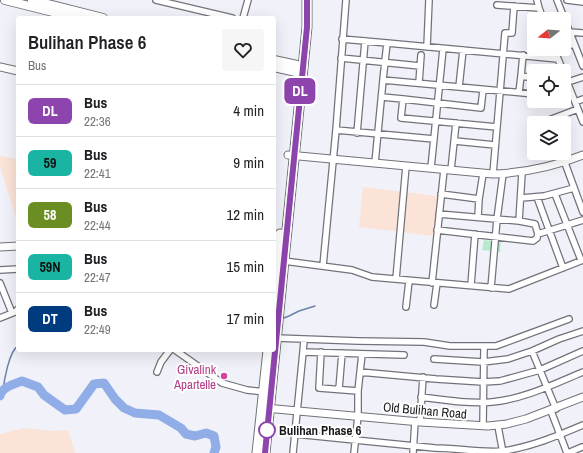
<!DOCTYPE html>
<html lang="en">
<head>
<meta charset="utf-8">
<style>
	:root { --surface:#fff; --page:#f6f6f6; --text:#202124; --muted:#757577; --line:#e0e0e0 }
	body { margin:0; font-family:"Archivo Narrow",sans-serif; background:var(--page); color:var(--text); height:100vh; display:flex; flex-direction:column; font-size:15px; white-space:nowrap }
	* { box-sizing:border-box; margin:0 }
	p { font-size:13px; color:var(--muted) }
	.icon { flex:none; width:22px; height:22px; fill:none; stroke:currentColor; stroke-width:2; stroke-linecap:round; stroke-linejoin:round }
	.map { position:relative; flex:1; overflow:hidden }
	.details { position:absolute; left:16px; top:16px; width:260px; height:336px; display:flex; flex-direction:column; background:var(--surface); border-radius:4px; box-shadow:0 4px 16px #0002 }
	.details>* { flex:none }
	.badge { padding:0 8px; border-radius:6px; font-size:14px; line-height:26px }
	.needle { width:26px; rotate:253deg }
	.fabs { position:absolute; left:527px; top:12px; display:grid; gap:8px }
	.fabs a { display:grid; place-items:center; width:44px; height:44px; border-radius:4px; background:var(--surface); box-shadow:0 4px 16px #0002; font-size:20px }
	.map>.badge { position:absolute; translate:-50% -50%; box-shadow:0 0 0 2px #fff }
	.round { display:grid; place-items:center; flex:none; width:42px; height:42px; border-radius:4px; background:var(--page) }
	.headline { display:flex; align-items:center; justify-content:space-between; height:68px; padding:0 12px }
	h1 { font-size:19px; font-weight:600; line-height:30px }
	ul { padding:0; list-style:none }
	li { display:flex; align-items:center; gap:12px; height:52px; padding:0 12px; border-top:1px solid var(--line) }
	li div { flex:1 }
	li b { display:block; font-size:15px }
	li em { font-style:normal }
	li .badge { min-width:44px; font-weight:700; text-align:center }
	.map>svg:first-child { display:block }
</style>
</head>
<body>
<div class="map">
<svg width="583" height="453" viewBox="0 0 583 453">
	<rect width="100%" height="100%" fill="#f1f2f9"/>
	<path fill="#fbe3d8" d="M0,156L18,159V225L0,166Z
		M363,187L438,196L434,236L359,227Z
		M24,428L55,431L68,430L75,453H0V434Z"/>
	<path fill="#b7eacc" d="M484,240L501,243L500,252L482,250Z"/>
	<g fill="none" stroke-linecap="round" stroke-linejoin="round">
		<path stroke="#6c81ab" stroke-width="1.5" d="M284,318L289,316L299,311L315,306
			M3,391C4,381 9,351 18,346"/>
		<path stroke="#90ade8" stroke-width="9" d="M0,396C2,387 14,384 22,381L38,387L44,395L65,410L76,409L94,384L104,383L115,399L124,408L135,413L159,415L181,428L186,434L195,436L206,433L214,436L216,447L214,453"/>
		<defs>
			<path id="minor" d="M156,0L232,18
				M557,0L583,66
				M567,0L583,2
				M497,5L539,8L537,0
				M539,8L543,19
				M243,18L248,0
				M570,32L583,33
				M342,39L387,43
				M427,47L429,0
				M564,47L574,44
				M554,49L563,71
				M463,50L459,87L534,94
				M523,55L521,76L534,78
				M341,58L420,66
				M564,74L583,122
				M383,80L459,87
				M568,82L583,77
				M419,83L421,55
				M483,90L481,108L403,99L401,118L497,127
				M519,92L521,76
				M382,97L403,99
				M575,102L583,99
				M541,123L578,109
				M336,130L434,139
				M357,133L365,41
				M455,141L495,145
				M375,163L383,80L387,43L558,59
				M565,163L583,212
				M431,168L443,49
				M451,170L456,123
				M493,174L505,33H512L514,6
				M441,194L479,199L483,174
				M555,194L581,260
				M537,197L563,268
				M521,198L544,196L574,188
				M439,214L519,221L535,224L538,234
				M478,217L479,199
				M519,221L522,173
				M437,230L533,241L537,238L538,234L583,220
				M284,261L352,270L372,277L509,289L583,260
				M323,266L336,130L346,0
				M0,270L18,269
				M396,279L406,166
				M0,283L12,313
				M432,283L444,170
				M471,285L475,234
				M491,288L497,219L503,174
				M434,305L437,283
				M406,307L409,281
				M0,318L15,312L18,309
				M276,338L358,341L424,342L450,346H496L569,319
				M304,340L303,352L404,355
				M175,350L222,383L247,390L265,392
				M532,351L556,409
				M321,352L319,388L358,391
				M434,359L483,362L508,359L532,351L559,339L583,331
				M157,372L161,362L170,350
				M360,372L436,379L483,382L500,381L540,370L583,351
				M339,389L342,353
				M421,397C444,400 469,404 492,402C524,399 554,384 583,372
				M551,411L567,453
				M420,422L423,377
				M483,426L484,347
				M498,426L503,453
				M295,434L435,448C458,448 481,453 503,451C531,447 557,436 583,425
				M293,453L303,352
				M354,453L358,416V391L362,354
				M413,453L415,422
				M568,453L582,447"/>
			<path id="tertiary" d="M0,67L18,71
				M288,155L493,174C525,173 553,167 583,155
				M0,247L18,246
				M265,408L420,422L488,426L507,424L526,419L583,397"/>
			<path id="secondary" d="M5,0L77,18
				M32,0L103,18
				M274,60L297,65L302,70
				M274,67L296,72L302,70"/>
			<path id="trunk" d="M274,292L280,234
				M257,453L268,350
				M265,453L307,27V0"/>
		</defs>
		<use href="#minor" stroke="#72737a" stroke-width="8"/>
		<use href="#tertiary" stroke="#72737a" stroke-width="9"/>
		<use href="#secondary" stroke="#72737a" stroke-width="10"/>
		<use href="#trunk" stroke="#72737a" stroke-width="11"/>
		<use href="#minor" stroke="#fff" stroke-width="5.5"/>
		<use href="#tertiary" stroke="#fff" stroke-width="7"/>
		<use href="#secondary" stroke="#fff" stroke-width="8"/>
		<use href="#trunk" stroke="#fff" stroke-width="9"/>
	</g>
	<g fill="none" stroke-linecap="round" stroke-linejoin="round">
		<defs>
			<path id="line" d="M265,453L307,27V0"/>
		</defs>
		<use href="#line" stroke="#fff" stroke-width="9"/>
		<use href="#line" stroke="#8e44ad" stroke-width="6"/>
	</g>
	<circle fill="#d1479c" stroke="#fff" stroke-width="1.5" cx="224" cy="376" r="4"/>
	<circle fill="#fff" stroke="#8e44ad" stroke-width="2" cx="267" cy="430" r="8"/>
	<g text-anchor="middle" stroke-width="4" stroke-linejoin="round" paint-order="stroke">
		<g font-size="13" fill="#b23c85" stroke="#fff" text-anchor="end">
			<text x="216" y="374">Givalink<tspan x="216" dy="15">Apartelle</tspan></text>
		</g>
		<g font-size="13" fill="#19191c" stroke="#fff">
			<text transform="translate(425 410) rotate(5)" y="5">Old Bulihan Road</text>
		</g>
		<g font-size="13" font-weight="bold" fill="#19191c" stroke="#fff" text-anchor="start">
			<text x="279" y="435">Bulihan Phase 6</text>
		</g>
	</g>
</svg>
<div class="fabs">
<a><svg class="needle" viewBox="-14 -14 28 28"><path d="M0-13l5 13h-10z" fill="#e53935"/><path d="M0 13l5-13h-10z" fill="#757577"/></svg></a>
<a><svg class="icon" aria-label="locate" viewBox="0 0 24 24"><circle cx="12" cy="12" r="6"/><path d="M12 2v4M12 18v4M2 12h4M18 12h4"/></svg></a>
<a><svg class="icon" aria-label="layers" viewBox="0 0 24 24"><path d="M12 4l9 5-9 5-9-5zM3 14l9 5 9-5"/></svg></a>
</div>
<b class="badge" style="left:300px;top:91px;background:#8e44ad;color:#fff">DL</b>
<section class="details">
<div class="headline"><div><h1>Bulihan Phase 6</h1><p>Bus</p></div><a class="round"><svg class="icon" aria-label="heart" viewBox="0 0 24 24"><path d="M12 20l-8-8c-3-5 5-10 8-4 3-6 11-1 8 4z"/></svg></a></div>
<ul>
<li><span class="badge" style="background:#8e44ad;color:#fff">DL</span><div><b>Bus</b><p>22:36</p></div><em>4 min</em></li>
<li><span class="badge" style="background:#1ab4a2;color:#111">59</span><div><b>Bus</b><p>22:41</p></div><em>9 min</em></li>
<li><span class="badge" style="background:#6b8e23;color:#fff">58</span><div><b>Bus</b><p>22:44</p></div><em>12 min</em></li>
<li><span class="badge" style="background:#1ab4a2;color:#111">59N</span><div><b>Bus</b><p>22:47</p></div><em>15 min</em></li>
<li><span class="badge" style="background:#003b80;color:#fff">DT</span><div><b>Bus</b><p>22:49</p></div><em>17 min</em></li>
</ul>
</section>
</div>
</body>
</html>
